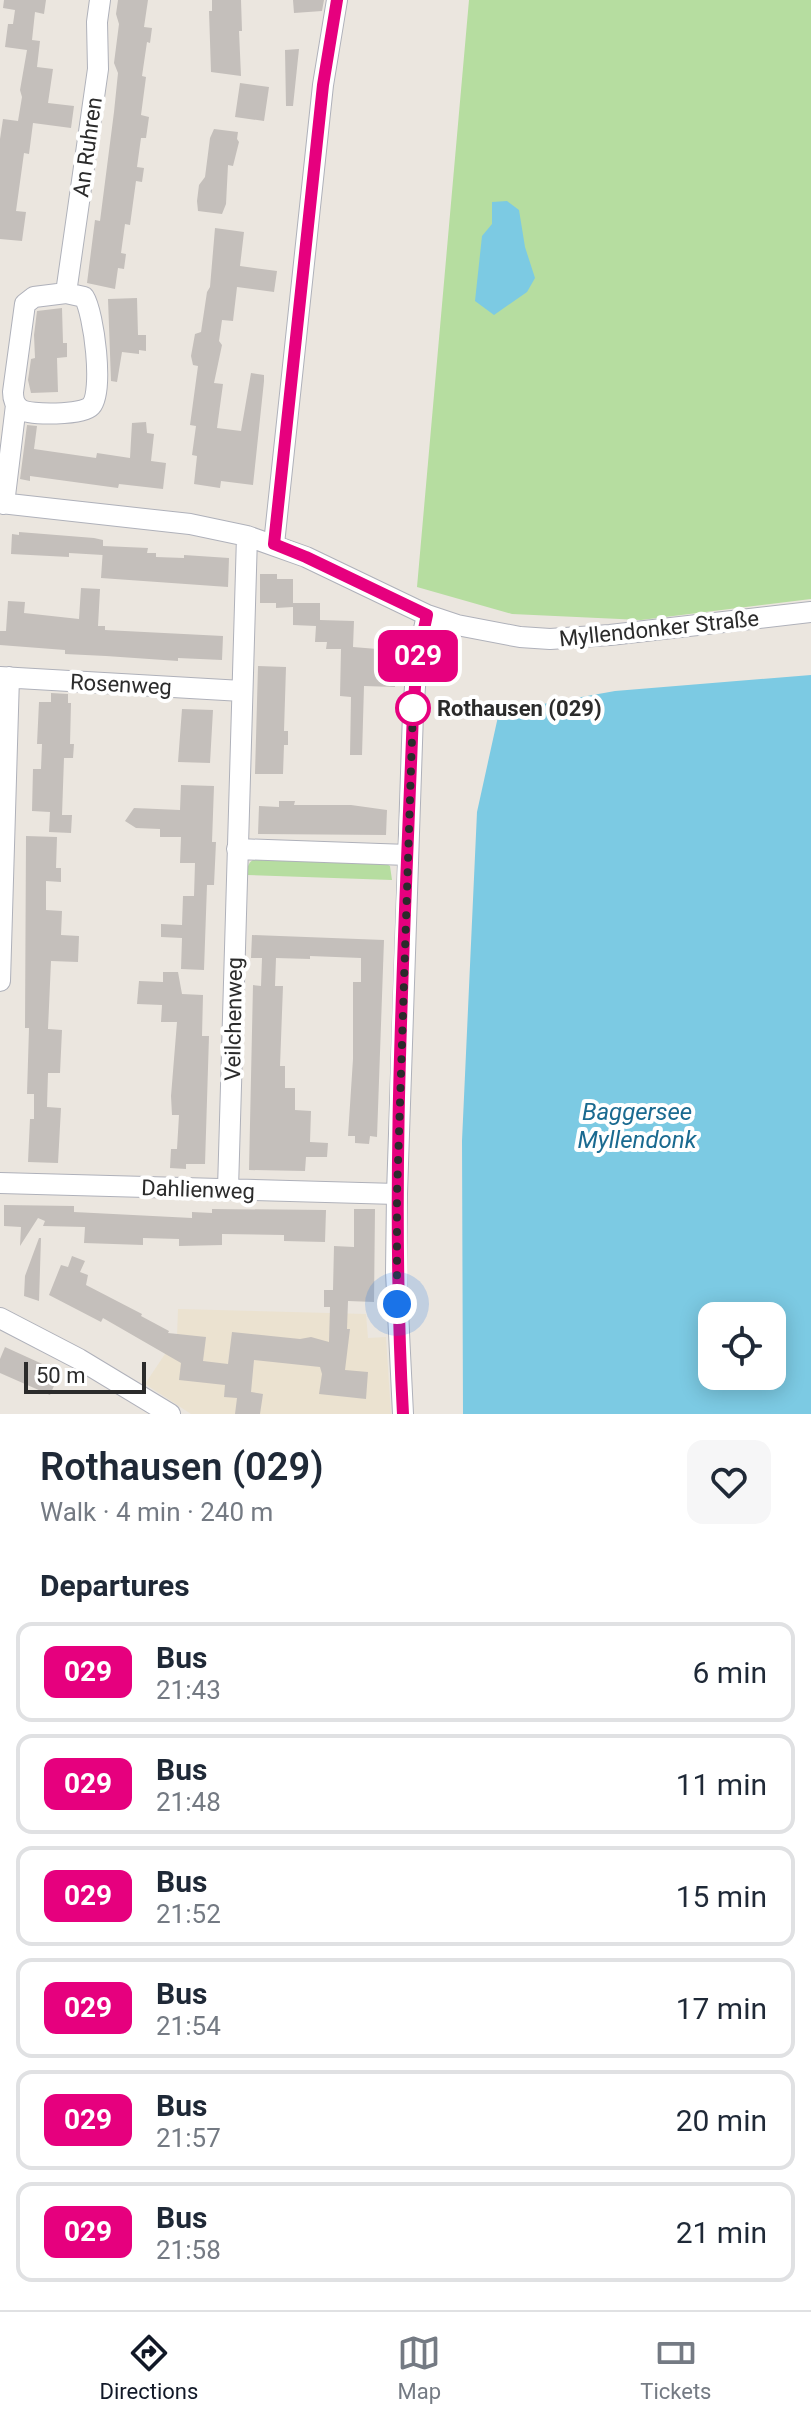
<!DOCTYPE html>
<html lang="en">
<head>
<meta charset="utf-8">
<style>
	:root { --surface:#fff; --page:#f6f6f7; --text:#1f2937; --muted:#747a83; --line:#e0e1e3; --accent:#111827 }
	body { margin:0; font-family:Roboto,sans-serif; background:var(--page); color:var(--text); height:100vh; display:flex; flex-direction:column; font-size:30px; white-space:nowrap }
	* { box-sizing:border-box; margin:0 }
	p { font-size:26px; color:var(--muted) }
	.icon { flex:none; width:44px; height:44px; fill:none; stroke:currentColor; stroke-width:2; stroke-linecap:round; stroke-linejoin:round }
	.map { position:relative; height:1414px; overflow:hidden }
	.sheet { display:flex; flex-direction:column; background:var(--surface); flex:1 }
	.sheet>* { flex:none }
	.badge { padding:0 16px; border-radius:12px; font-size:28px; line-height:52px }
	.buttons { position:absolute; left:698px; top:1302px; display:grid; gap:16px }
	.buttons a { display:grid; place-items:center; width:88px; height:88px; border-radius:16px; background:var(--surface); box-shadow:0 4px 20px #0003; font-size:40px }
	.scale { position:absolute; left:24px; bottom:20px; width:122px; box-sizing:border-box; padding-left:8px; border:4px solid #2b2b2b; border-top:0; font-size:22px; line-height:28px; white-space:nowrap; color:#2b2b2b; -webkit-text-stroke:6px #fff; paint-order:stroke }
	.you { position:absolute; width:40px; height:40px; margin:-20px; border:6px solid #fff; border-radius:50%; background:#1a73e8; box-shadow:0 0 0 12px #1a73e833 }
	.map>.badge { position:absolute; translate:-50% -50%; box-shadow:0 0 0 4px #fff }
	h2 { padding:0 40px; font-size:30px; line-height:72px }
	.round { display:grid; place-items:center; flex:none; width:84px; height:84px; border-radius:16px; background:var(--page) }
	.head { display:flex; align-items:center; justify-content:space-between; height:136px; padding:0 40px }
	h1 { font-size:38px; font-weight:600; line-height:60px }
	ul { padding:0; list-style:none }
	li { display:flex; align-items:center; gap:24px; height:100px; margin:0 16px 12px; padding:0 24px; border:4px solid var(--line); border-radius:16px }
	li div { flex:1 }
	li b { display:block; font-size:30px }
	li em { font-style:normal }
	li .badge { min-width:88px; font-weight:700; text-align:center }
	.tabs { display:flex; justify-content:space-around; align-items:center; height:112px; border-top:2px solid var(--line); background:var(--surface); font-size:22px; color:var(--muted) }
	.tabs a { display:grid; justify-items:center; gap:4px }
	.tabs .on { color:var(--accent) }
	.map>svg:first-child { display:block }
</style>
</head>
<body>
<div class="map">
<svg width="811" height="1414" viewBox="0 0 811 1414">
	<rect width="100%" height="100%" fill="#ebe6df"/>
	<path fill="#ebe2d0" d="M178,1309L366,1314L368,1338L386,1337L391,1414H191L145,1384L177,1336Z"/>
	<path fill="#b6dda0" d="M469,0H811V599L641,620L512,614L417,587Z
		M258,857L383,862L390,866L392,880L247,875C247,865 249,861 258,857Z"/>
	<path fill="#7ccae3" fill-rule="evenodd" d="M507,201L519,210L525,247L535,278L527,292L494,315L475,301L482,236L492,224V202Z
		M811,675V1414H463L462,1141L477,812L499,712L615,691ZM772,1316V1376H712V1316Z"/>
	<path fill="#c4bfbb" d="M4,0H46L44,14L35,12L32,40L40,41L37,67L53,69L48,103L74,106L71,128L33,123L29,154L24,153L16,211L26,212L22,241L0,239V139L3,119L18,121L22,97L20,90L27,50L5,47L8,24H13L15,10L3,8Z
		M118,0H148L144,27L152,28L150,43L147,42L142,76L146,77L141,115L149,117L146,138H141L137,167L144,168L142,182L136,181L130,225L125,224L121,253L126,254L124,269L118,268L115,289L87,283L95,220L100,221L114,112L118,73L114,63L119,24L116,14Z
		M212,0H241L242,31H239L241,76L211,72L209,11H212Z
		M293,0H324L322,11L294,13Z
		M299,49L293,106H286L285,50Z
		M240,83L269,87L264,121L235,117Z
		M214,129L238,132L237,139L239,142L233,166L228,165L226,204L222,214L198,211L197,201L199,185L205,177L210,138Z
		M215,228L244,232L240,266L277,271L274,292L237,287L233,321L222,320L219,341L222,345L214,383L223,384L217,428L241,431L251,373L264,375V381L253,485L221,481L220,488L194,484L197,456L192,455L196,426L190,425L198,366L193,365L191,356L195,334L201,332L207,292L210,287Z
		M137,298L138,335H146V351L139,350V354L122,352L117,382L111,381L108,299Z
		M62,308L63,343H67V357L57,358L58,392L31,393L28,380L31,359L35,358L34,335L37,311Z
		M146,422L147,433L154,434L151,461L166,463L163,489L119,484L118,488L30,476V481L20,479L27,425L37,426L34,449L96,458L97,453L130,458L132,423Z
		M19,532L94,538L103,540V546L148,548L147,553H156V557L184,558V555L229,558L228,587L101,578L103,548V555L69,553V557L11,554L12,534L19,535Z
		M260,574H277V579H293V603H320V620L354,621L353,647L389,650L390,661H394L395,687L364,686L362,755H350L351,697L340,696L341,649H326L327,642H315L316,626L293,625V607L276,608V603H260Z
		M81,588L100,589L98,626H105V630L223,636L222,660L178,658V661L106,656L65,654V650L0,645V631H6L8,601L25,602L24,613L79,619Z
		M258,666L286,667L284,731H288V745H284L283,774H255Z
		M51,693L68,694V703H71L70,744H74L73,758H64L62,815H72L71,833L49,832L50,812L32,811L33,769H41L42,744H37L39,702H51Z
		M182,709L213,710L210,763L178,762Z
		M181,785L214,786L212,842H216L214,885H207L204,970L181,969L182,938L161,937V924L182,925L183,896H194L195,863H180L181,837H160V829L136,828L125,821L134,808L180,810Z
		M279,801H295L294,805H351L387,810L386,835L258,834L259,806L279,807Z
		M26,836L57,837L56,868H61V882L46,881V910L62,911L61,935L79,936L78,962L51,961L48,1029L62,1030L60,1073H48L47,1107L61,1108L58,1163L28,1162L30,1119H34V1094H27L29,1028H25Z
		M252,935L384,940L377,1137L370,1136L369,1144L355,1143V1136H348L353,1059V982H361V958L310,956V959L276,958L275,986H283L280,1066H285V1088H295V1110L311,1111L310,1142L328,1143L327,1157H306L305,1171L249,1170L253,985L261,986L262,958H251Z
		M163,972H178L182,994L203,995L202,1036H209L205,1164H186V1169L170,1168L171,1149H177L179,1115H172L171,1096L177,1022H161L162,1005L137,1004L139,981L163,982Z
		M4,1205L74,1206V1212L192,1218V1212L212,1213V1209L326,1210L325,1242L284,1241V1235L222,1234V1245L179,1246V1239L143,1238V1245L84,1243L85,1227L43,1226L45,1221L38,1218L20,1246L21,1227L4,1226Z
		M354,1209H375L374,1302L348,1301L347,1329H350L345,1370L368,1372L366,1399L319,1394L322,1374L320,1367L254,1360L251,1392L263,1394L260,1414H235L237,1398L224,1397L225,1385L179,1380L181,1363L103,1318L101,1322L49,1295L61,1265L68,1267L72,1256L85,1261L80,1272L88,1275L86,1285L142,1314L141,1316L169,1331L168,1333L206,1337L203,1361L228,1364L232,1332L300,1339L311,1337L329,1342L330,1307H324V1290H333L334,1246L354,1247Z
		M39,1238H41L39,1301L24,1296L25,1276Z
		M5,1347L60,1372L50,1395L0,1373V1359Z"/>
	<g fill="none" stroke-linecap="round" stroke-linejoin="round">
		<defs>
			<path id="minor" d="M66,293L84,297C94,313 104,392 91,406C83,415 30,416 20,409C14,404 13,399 13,392L25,304L34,297Z
				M66,293L98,69L97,22L100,0
				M0,503L190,524L247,536L306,557L427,615L457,625L520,637L550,639L610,635L811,612
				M4,504L16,405
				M274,544L323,85L337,0
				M0,677L242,691
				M237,849L408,855
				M0,981L9,677
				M0,1183L397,1194
				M228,1189L247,536
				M0,1318L79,1359L170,1414
				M403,1414L396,1272L397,1194L413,713L417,661L427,615"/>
		</defs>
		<use href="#minor" stroke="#afb1ba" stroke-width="22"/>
		<use href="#minor" stroke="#fff" stroke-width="20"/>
	</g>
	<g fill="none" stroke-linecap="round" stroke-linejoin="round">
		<defs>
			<path id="line" d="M337,0L323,85L274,544L306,557L427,615L417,661L413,713C404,947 390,1181 403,1414"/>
		</defs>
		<use href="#line" stroke="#fff" stroke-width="18"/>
		<use href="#line" stroke="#e6007e" stroke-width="12"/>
		<path stroke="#2b2b2b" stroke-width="8" stroke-dasharray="0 14.4" d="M397,1304V1194L413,708"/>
	</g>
	<circle fill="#fff" stroke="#e6007e" stroke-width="4" cx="413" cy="708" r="16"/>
	<g text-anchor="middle" stroke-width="8" stroke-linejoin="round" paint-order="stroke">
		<g font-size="22" fill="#2b2b2b" stroke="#fff">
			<text transform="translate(87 147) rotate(-82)" y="8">An Ruhren</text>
			<text transform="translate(659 628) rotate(-6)" y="8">Myllendonker Straße</text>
			<text transform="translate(121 684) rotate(3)" y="8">Rosenweg</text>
			<text transform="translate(233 1019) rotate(-89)" y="8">Veilchenweg</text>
			<text transform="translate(198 1189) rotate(2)" y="8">Dahlienweg</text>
		</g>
		<g font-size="22" font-weight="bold" fill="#2b2b2b" stroke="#fff" text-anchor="start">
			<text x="437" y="716">Rothausen (029)</text>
		</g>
		<g font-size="24" font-style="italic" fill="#1a6a90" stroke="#fff">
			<text x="637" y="1120">Baggersee<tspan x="637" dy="28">Myllendonk</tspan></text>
		</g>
	</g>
</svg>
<div class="buttons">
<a><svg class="icon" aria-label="locate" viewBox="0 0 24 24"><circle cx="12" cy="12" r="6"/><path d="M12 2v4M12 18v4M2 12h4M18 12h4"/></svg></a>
</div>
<div class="scale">50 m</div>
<div class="you" style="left:397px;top:1304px"></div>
<b class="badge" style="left:418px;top:656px;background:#e6007e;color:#fff">029</b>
</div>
<section class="sheet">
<div class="head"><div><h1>Rothausen (029)</h1><p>Walk · 4 min · 240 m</p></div><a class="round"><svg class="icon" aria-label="heart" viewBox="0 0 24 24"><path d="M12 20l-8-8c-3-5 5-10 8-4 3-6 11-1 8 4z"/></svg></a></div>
<h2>Departures</h2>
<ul>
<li><span class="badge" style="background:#e6007e;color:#fff">029</span><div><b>Bus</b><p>21:43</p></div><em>6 min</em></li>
<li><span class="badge" style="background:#e6007e;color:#fff">029</span><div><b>Bus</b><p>21:48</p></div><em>11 min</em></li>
<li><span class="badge" style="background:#e6007e;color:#fff">029</span><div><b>Bus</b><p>21:52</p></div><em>15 min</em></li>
<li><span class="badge" style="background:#e6007e;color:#fff">029</span><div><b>Bus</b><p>21:54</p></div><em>17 min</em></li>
<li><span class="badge" style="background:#e6007e;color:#fff">029</span><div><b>Bus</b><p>21:57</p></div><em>20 min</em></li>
<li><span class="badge" style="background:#e6007e;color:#fff">029</span><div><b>Bus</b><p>21:58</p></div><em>21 min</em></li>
</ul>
</section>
<nav class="tabs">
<a class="on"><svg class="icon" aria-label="directions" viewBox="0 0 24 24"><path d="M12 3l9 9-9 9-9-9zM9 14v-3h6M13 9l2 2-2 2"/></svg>Directions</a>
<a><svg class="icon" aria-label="map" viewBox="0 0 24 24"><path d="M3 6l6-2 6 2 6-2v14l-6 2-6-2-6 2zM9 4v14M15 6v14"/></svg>Map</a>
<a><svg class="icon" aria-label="tickets" viewBox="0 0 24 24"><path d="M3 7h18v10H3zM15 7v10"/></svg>Tickets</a>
</nav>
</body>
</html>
